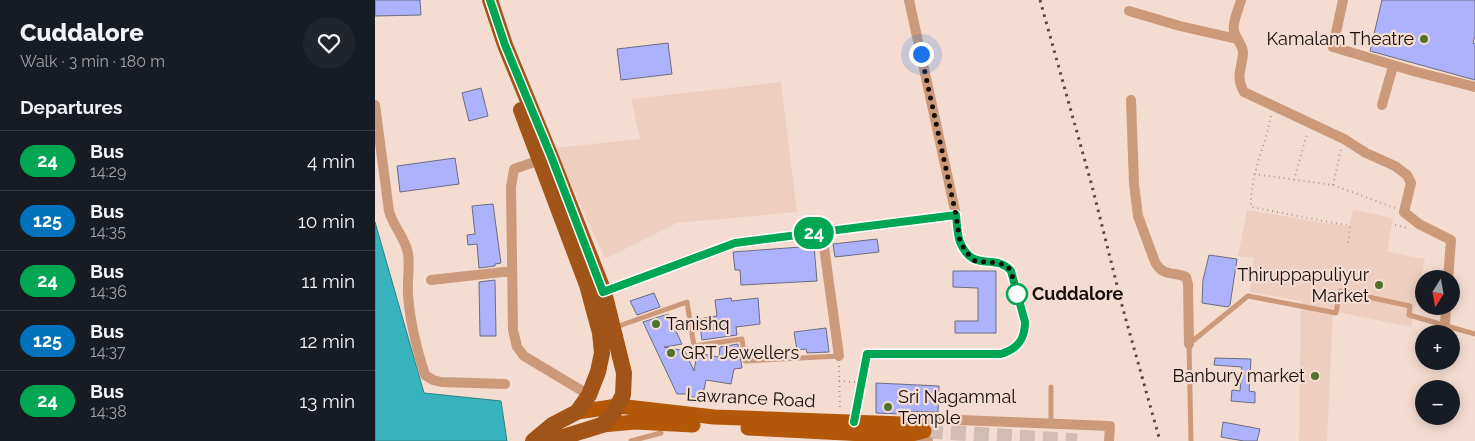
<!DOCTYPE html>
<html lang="en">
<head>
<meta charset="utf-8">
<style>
	:root { --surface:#171b24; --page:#20242c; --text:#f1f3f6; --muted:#9ea1a6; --line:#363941 }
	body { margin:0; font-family:Raleway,sans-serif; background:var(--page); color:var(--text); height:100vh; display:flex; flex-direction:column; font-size:19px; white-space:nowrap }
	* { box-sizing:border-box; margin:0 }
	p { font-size:16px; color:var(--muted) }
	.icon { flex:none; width:28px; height:28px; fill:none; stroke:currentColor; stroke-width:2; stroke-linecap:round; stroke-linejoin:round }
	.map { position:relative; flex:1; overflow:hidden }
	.side { display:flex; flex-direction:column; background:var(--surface); width:375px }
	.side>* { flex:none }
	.badge { padding:0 10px; border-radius:16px; font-size:18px; line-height:32px }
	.needle { width:32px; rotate:191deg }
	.tools { position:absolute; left:1040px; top:270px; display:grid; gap:10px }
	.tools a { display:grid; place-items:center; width:45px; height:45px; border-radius:50%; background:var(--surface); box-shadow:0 2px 12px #0003; font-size:25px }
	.you { position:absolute; width:25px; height:25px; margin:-12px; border:4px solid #fff; border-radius:50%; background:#1a73e8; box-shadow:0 0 0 8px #1a73e833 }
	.map>.badge { position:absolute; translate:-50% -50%; box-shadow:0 0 0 2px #fff }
	h2 { padding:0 20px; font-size:19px; line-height:45px }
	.round { display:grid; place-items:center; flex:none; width:52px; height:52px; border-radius:26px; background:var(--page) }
	.head { display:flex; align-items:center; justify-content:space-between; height:85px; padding:0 20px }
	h1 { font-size:24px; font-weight:800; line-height:38px }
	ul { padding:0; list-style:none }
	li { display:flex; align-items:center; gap:15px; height:60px; padding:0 20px; border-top:1px solid var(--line) }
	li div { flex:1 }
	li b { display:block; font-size:19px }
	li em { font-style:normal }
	li .badge { min-width:55px; font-weight:700; text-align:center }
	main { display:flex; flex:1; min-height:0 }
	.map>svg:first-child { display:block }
</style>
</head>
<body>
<main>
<section class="side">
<div class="head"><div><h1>Cuddalore</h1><p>Walk · 3 min · 180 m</p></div><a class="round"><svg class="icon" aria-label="heart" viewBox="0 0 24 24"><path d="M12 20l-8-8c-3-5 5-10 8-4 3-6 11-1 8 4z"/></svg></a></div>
<h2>Departures</h2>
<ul>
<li><span class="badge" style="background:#00a651;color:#fff">24</span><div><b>Bus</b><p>14:29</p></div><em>4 min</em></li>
<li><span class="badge" style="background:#0072bc;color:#fff">125</span><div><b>Bus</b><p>14:35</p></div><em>10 min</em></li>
<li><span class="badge" style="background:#00a651;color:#fff">24</span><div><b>Bus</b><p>14:36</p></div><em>11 min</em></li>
<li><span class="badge" style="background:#0072bc;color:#fff">125</span><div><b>Bus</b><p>14:37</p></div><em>12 min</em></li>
<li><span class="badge" style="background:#00a651;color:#fff">24</span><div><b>Bus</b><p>14:38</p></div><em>13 min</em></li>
</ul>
</section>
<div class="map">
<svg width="1100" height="441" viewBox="0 0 1100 441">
	<rect width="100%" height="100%" fill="#f5dcd0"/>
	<path fill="#eecfbf" d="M406,82L422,212L302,223L230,259L180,148L265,139L256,99Z
		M872,210L974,227L969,253L978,210L1018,218L1012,252L1050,259L1036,327L958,311L952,441H924L926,301L875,292L879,258L863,256Z"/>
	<path fill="#38b3bd" stroke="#2e8187" d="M0,222L49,393L126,401L132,441H0Z"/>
	<path fill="#adb2fd" stroke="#6b6d81" d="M0,0H45L46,15L0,16Z
		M1007,0H1100V35L1098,43L1100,44V80L995,51Z
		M293,43L297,74L246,80L242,49Z
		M106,88L113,116L94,121L87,93Z
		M80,158L84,184L25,192L22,166Z
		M118,204L126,263L120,264V266L104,268L102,244L93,245L92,235L100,234L97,206Z
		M502,239L504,252L460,257L458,244Z
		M439,246L442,281L366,285L365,270H360L358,252Z
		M834,255L862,259L855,305L853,307L827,303L828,280Z
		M578,271H621V333H580V321H603V288L578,287Z
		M120,280L121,336H105L104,282Z
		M279,293L285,307L262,315L255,301Z
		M356,298L357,301L383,298L385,324L361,327L362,335L327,340L324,319L342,316L340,300Z
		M293,314L307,344L289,347L310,351L319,371L322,353L344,357L345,347L363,344L367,368L359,369L356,384L331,380L327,399L314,396V394H302L268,322Z
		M451,328L454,352L432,353L431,349L422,350L419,332Z
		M840,358L876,359L874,391L880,392V403L856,401L857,390L865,391L867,367L839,365Z
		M501,383L564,386L563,412L526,411V414L501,413Z
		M848,422L885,429L882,441H869L846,437Z"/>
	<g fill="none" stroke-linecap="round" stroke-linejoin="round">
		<path stroke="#d3bdb2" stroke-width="15" stroke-dasharray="15 8" stroke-linecap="butt" d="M553,431L702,441"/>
		<path stroke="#ac998f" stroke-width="2" stroke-dasharray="1 4" stroke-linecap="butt" d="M896,116C890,147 875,175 876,207L975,226L973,243
			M879,174L958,185L1020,208
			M919,180L932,134
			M958,185L966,149
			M1020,225L1033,228
			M464,366L465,409
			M464,381L480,382"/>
		<path stroke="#cc9a7b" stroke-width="5" d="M241,327L312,302L319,346L367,339L370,361L464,356
			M479,421L492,354H626C643,349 650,339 650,322L636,271C620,252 599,274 585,242C582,235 582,224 581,215
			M676,423V387
			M256,441L286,433
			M816,441L814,344L873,296L961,313L965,291L1035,306L1034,315L1100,334"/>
		<path stroke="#cc9a7b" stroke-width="10" d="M866,0C864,9 857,21 859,31C861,39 868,45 868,53C867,69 860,76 869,92L969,139L991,153L1020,166L1032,175L1036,183L1029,212L1044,224L1076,240L1073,279
			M968,0L958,47L1038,71L1100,87
			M754,11L805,26L862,39
			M756,100L759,184L763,216L780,262C788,277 798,271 811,277L813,284L814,344
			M0,105L14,211C18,226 30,238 33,253C35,267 32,281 33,295C35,321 42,350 50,375L58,380L66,382L130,384
			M1007,105L1018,66
			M165,160L139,169L136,187L138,330L142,347L149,356L214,395
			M447,232L464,356
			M56,280L137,271
			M229,292L360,243L581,215L534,0
			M1070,325L1071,306
			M531,423L558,419L735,426L734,441
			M534,437L553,441"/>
		<path stroke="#b25808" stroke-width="15" d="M202,412L243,406L339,417L528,424L548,431
			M227,425L260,422L318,425
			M373,428L528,436L549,431"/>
		<path stroke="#a05418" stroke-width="16" d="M115,0L130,45L176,157L229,292L249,373L248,395L238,414L227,425L182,439L170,441
			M146,110L212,285L225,333L227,353L223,372L214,395L202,412L177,425L158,441"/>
		<path stroke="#564942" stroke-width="3" stroke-dasharray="2.5 5" stroke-linecap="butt" d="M665,0L717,186L748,309L785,441"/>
	</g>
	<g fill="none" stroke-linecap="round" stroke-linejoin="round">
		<defs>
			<path id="line" d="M115,0L130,45L176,156L228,292L360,243L581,215C582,223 582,234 585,242C598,274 620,252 636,271L650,322C650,339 643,349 626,354H492L479,422"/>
		</defs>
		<use href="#line" stroke="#fff" stroke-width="11"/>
		<use href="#line" stroke="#00a651" stroke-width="8"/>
		<path stroke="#150d09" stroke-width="5" stroke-dasharray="0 9" d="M546,54L581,215L585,242L592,253L600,261L624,263L632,266L636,271L642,294"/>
	</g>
	<g fill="#4f732d" stroke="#f5dcd0" stroke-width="2">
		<circle cx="1049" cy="39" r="5"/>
		<circle cx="1004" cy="285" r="5"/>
		<circle cx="281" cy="324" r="5"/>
		<circle cx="296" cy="353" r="5"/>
		<circle cx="940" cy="376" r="5"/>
		<circle cx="513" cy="407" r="5"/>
	</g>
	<circle fill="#fff" stroke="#00a651" stroke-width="2.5" cx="642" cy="294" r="10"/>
	<g text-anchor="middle" stroke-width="4.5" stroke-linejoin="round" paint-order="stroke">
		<g font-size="18" fill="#150d09" stroke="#f5dcd0" text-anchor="end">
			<text x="1039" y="45">Kamalam Theatre</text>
			<text x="994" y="281">Thiruppapuliyur<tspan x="994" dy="21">Market</tspan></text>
			<text x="291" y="330" text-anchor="start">Tanishq</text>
			<text x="306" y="359" text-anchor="start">GRT Jewellers</text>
			<text x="930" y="382">Banbury market</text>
			<text x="523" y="403" text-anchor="start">Sri Nagammal<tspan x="523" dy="21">Temple</tspan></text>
		</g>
		<g font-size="18" font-weight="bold" fill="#150d09" stroke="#f5dcd0" text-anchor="start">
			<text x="657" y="300">Cuddalore</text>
		</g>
		<g font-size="18" fill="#150d09" stroke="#f5dcd0">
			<text transform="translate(376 398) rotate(3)" y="6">Lawrance Road</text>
		</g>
	</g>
</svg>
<div class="tools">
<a><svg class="needle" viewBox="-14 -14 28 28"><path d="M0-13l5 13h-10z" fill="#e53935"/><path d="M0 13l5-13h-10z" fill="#9ea1a6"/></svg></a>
<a>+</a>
<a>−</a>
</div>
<div class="you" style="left:546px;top:54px"></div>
<b class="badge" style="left:439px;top:233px;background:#00a651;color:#fff">24</b>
</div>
</main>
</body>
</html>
